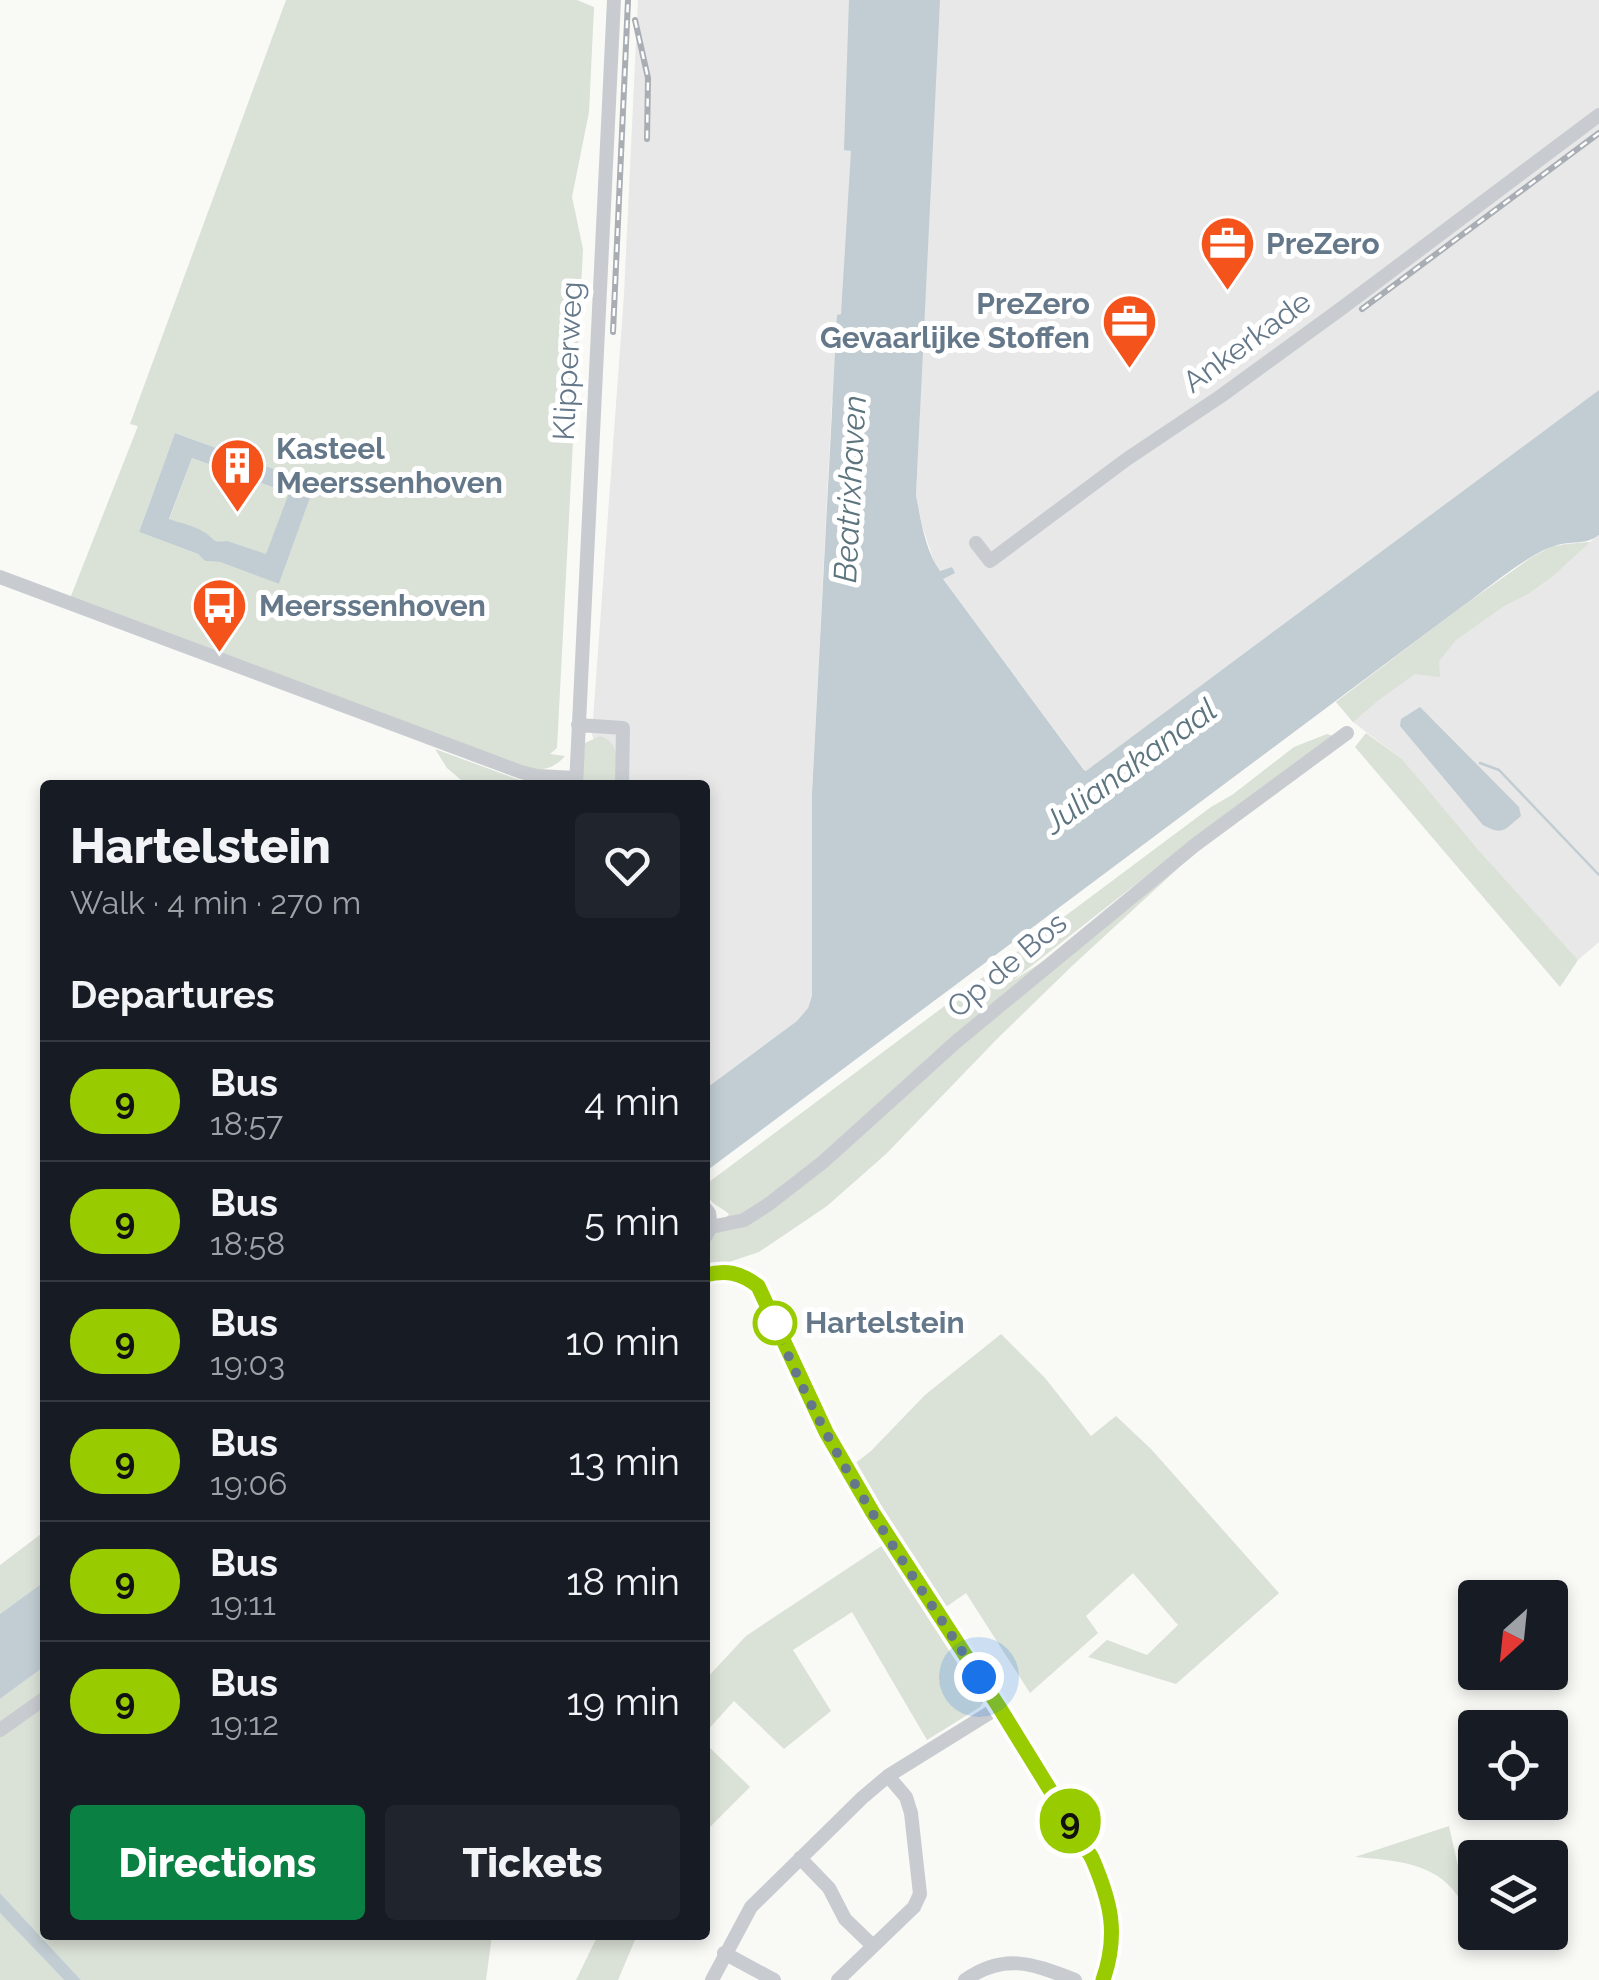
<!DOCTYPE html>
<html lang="en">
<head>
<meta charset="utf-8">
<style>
	:root { --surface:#171b24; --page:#20242c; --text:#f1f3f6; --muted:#9ea1a6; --line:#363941; --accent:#0b8043 }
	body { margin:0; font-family:Raleway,sans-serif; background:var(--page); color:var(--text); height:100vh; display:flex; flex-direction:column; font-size:38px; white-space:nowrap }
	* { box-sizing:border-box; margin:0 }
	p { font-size:32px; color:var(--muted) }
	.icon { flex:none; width:55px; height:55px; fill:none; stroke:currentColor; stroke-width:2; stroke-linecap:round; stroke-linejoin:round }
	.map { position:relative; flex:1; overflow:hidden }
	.drawer { position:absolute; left:40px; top:780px; width:670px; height:1160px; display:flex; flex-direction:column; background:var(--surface); border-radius:10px; box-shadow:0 5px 15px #0003 }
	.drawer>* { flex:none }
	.badge { padding:0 20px; border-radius:32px; font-size:35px; line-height:65px }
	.needle { width:65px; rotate:207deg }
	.tools { position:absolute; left:1458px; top:1580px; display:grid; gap:20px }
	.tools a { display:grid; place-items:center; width:110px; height:110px; border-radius:10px; background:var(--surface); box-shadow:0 5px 15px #0003; font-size:50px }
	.you { position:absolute; width:50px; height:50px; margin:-25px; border:8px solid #fff; border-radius:50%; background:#1a73e8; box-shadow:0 0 0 15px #1a73e833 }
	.map>.badge { position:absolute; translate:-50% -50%; box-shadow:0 0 0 5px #fff }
	h2 { padding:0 30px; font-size:38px; line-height:90px }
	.round { display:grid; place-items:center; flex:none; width:105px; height:105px; border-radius:10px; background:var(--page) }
	.head { display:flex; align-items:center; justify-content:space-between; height:170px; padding:0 30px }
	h1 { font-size:48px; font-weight:800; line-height:75px }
	.button { display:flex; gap:20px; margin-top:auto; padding:20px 30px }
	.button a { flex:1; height:115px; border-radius:10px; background:var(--accent); color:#fff; font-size:40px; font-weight:800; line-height:115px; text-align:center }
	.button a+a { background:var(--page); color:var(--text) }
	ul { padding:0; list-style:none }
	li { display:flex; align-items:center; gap:30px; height:120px; padding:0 30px; border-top:2px solid var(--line) }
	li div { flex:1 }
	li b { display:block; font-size:38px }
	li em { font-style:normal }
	li .badge { min-width:110px; font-weight:700; text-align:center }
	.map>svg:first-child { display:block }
</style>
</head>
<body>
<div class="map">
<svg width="1599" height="1980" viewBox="0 0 1599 1980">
	<rect width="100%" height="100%" fill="#f9f9f6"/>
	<path fill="#e7e8e7" d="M638,0H1599V390L1086,772L943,579L952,567L939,571L935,565L922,525L916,495L920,407L832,400L812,793V996L808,1008L797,1021L705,1089V785H614L601,763L592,734L624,295Z
		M1599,535V942L1578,960L1479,852L1402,759L1353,722L1336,702L1456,611L1563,544L1590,542Z"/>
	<path fill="#dae1d6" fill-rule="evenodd" d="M286,0H577L594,7L589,112L572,197L583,249L557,748L550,754L565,756C556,766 549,769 535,770L69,601L138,426L130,424ZM175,433L315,484L279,584L220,562L205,561L198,554L139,532Z
		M192,458L290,493L266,555L211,539L169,520Z
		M1590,542L1553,576L1528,594L1504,606L1456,640L1439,661L1440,677L1415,674L1380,699L1353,722L1336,702L1456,611L1532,557L1553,546Z
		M1366,733L1402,759L1479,851L1578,960L1560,987L1355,747Z
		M1327,734L1333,736L1159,866L1011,982L1116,914L1186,861L1072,966L996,1040L886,1154L827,1206L759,1252L705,1270V1246L729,1214C717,1204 705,1202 705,1185L1211,807L1232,795L1294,747Z
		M600,736C622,743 616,766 617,785H581L585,743Z
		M435,749L533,785H467L447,768Z
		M1001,1334L1045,1378L1091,1436L1116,1416L1151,1449L1279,1593L1176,1684L1088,1657L1107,1640L1147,1655L1178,1625L1133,1573L1086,1616L1098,1633L1030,1693L966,1593L943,1609L853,1465L871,1451L925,1395Z
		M45,1531V1581L0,1614V1565Z
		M886,1543L981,1693L984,1701L980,1707L927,1740L852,1612L793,1650L831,1711L784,1749L734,1701L705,1733V1680L746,1636Z
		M45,1666V1935H492L486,1980H81L0,1893V1699Z
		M705,1743L750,1787L709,1828L705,1824Z
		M1449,1826L1471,1924C1467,1915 1463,1904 1457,1895C1435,1862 1391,1860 1355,1857Z
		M0,1913L64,1980H0Z
		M598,1935H637L618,1980H576Z"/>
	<path fill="#c1cdd2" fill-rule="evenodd" d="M849,0H940L916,495C921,521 925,550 940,571L952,567L955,573L943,579L1084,770L1086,771L1599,390V535C1585,546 1571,540 1554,546C1526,555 1482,593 1456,611L705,1172V1089L797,1021L808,1008L812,996V793L837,315L841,314L851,151L844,150Z
		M175,433L315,484L279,584L220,562L205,561L198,554L139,532ZM192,458L289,493L266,554L227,541C212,543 215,539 204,532C195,526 180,523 169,519Z
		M1420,707L1519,807L1521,816C1504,830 1503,836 1483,825L1400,726L1401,719Z
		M45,1581V1666L0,1699V1614Z
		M0,1893L81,1980H64L0,1913Z"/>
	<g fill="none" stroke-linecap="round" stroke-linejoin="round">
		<path stroke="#c1cdd2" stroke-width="2.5" d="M1480,763L1499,770L1599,875"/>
		<path stroke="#c8ccd0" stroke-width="14" d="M976,543L990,561L1127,459L1221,396L1342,308L1599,115
			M0,577L521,772L537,776L576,778
			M578,725L623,728L622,785
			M576,785L614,0
			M705,1208L709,1213L711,1227
			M705,1237L711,1227L744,1220L769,1204L823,1162L957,1041L1195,845L1347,733
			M705,1275C726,1270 740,1272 758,1285L826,1431L873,1513L999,1707L1092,1858C1111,1902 1119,1933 1103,1980
			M0,1730L45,1698
			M800,1858L829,1888L845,1919L873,1946
			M724,1953L774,1980
			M712,1980L751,1907L862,1798L888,1776L999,1707
			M838,1980L914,1907L920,1894L911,1813L906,1797L888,1776
			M965,1980C1005,1952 1033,1964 1075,1980"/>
		<defs>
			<path id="rail" d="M635,20L648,78L647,139
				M1362,309L1599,133
				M613,332L628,0"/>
		</defs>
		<use href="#rail" stroke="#a8aeb4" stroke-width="6"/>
		<use href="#rail" stroke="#fff" stroke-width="2.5" stroke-dasharray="8" stroke-linecap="butt"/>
	</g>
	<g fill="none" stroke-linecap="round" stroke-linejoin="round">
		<defs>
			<path id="line" d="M705,1275C726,1270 740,1272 758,1286L826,1432L873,1513L999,1707L1092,1858C1111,1902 1119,1934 1103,1980"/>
		</defs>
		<use href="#line" stroke="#fff" stroke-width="22"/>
		<use href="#line" stroke="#9c0" stroke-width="15"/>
		<path stroke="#65788a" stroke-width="10" stroke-dasharray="0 18" d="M775,1323C824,1450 905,1564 979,1677"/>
	</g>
	<defs>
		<symbol id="office-pin" viewBox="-11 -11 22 30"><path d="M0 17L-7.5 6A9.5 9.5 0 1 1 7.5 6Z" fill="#f4531b" stroke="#fff"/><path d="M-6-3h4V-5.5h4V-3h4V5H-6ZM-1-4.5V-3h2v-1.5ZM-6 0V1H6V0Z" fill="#fff"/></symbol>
		<symbol id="building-pin" viewBox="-11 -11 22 30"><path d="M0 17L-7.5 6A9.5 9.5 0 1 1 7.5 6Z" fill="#f4531b" stroke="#fff"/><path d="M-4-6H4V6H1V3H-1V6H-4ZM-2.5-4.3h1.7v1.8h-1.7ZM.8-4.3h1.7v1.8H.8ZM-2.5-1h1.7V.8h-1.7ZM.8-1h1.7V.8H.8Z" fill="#fff"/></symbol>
		<symbol id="bus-pin" viewBox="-11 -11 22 30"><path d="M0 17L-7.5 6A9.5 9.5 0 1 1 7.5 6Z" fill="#f4531b" stroke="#fff"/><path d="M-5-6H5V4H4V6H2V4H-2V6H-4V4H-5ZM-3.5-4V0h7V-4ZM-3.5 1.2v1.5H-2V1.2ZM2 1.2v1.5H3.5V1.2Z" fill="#fff"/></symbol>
	</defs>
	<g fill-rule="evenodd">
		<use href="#office-pin" x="1196" y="212" width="63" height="86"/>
		<use href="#office-pin" x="1098" y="290" width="63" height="86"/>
		<use href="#building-pin" x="206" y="434" width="63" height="86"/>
		<use href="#bus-pin" x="188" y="574" width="63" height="86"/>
	</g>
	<circle fill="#fff" stroke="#9c0" stroke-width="5" cx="775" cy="1323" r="20"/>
	<g text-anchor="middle" stroke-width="10" stroke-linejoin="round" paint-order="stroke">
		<g font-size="30" font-weight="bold" fill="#65788a" stroke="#fff" text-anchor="start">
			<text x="1266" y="254">PreZero</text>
			<text x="1090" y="314" text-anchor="end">PreZero<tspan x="1090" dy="34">Gevaarlijke Stoffen</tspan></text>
			<text x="276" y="459">Kasteel<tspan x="276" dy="34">Meerssenhoven</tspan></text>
			<text x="259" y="616">Meerssenhoven</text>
		</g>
		<g font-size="30" fill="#65788a" stroke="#fff">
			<text transform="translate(1247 342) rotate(-36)" y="10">Ankerkade</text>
			<text transform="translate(568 361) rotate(-87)" y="10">Klipperweg</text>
			<text transform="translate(1007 965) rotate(-40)" y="10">Op de Bos</text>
		</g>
		<g font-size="30" font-weight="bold" fill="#65788a" stroke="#fff" text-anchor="start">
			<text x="805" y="1333">Hartelstein</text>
		</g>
		<g font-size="32" font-style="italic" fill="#5c747e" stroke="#fff">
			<text transform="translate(850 489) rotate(-87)" y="11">Beatrixhaven</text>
			<text transform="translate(1130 766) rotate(-36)" y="11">Julianakanaal</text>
		</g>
	</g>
</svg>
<div class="tools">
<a><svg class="needle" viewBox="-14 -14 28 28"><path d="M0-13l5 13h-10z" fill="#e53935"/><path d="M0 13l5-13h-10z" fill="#9ea1a6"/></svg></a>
<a><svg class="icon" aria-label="locate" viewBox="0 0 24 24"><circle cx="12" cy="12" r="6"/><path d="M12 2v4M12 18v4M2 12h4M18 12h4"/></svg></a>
<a><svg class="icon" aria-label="layers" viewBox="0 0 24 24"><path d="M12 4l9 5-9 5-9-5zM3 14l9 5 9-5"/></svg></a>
</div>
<div class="you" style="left:979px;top:1677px"></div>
<b class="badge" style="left:1070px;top:1821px;background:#9c0;color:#111">9</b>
<section class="drawer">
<div class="head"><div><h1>Hartelstein</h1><p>Walk · 4 min · 270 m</p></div><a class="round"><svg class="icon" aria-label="heart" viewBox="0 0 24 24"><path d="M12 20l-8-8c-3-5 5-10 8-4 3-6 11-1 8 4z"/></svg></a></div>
<h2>Departures</h2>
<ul>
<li><span class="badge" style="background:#9c0;color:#111">9</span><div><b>Bus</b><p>18:57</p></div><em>4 min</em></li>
<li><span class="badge" style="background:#9c0;color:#111">9</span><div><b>Bus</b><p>18:58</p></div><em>5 min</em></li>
<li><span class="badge" style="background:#9c0;color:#111">9</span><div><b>Bus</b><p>19:03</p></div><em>10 min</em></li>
<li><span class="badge" style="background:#9c0;color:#111">9</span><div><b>Bus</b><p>19:06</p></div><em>13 min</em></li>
<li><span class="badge" style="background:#9c0;color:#111">9</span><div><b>Bus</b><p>19:11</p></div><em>18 min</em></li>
<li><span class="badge" style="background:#9c0;color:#111">9</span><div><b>Bus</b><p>19:12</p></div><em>19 min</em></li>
</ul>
<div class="button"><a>Directions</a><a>Tickets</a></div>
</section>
</div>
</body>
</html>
